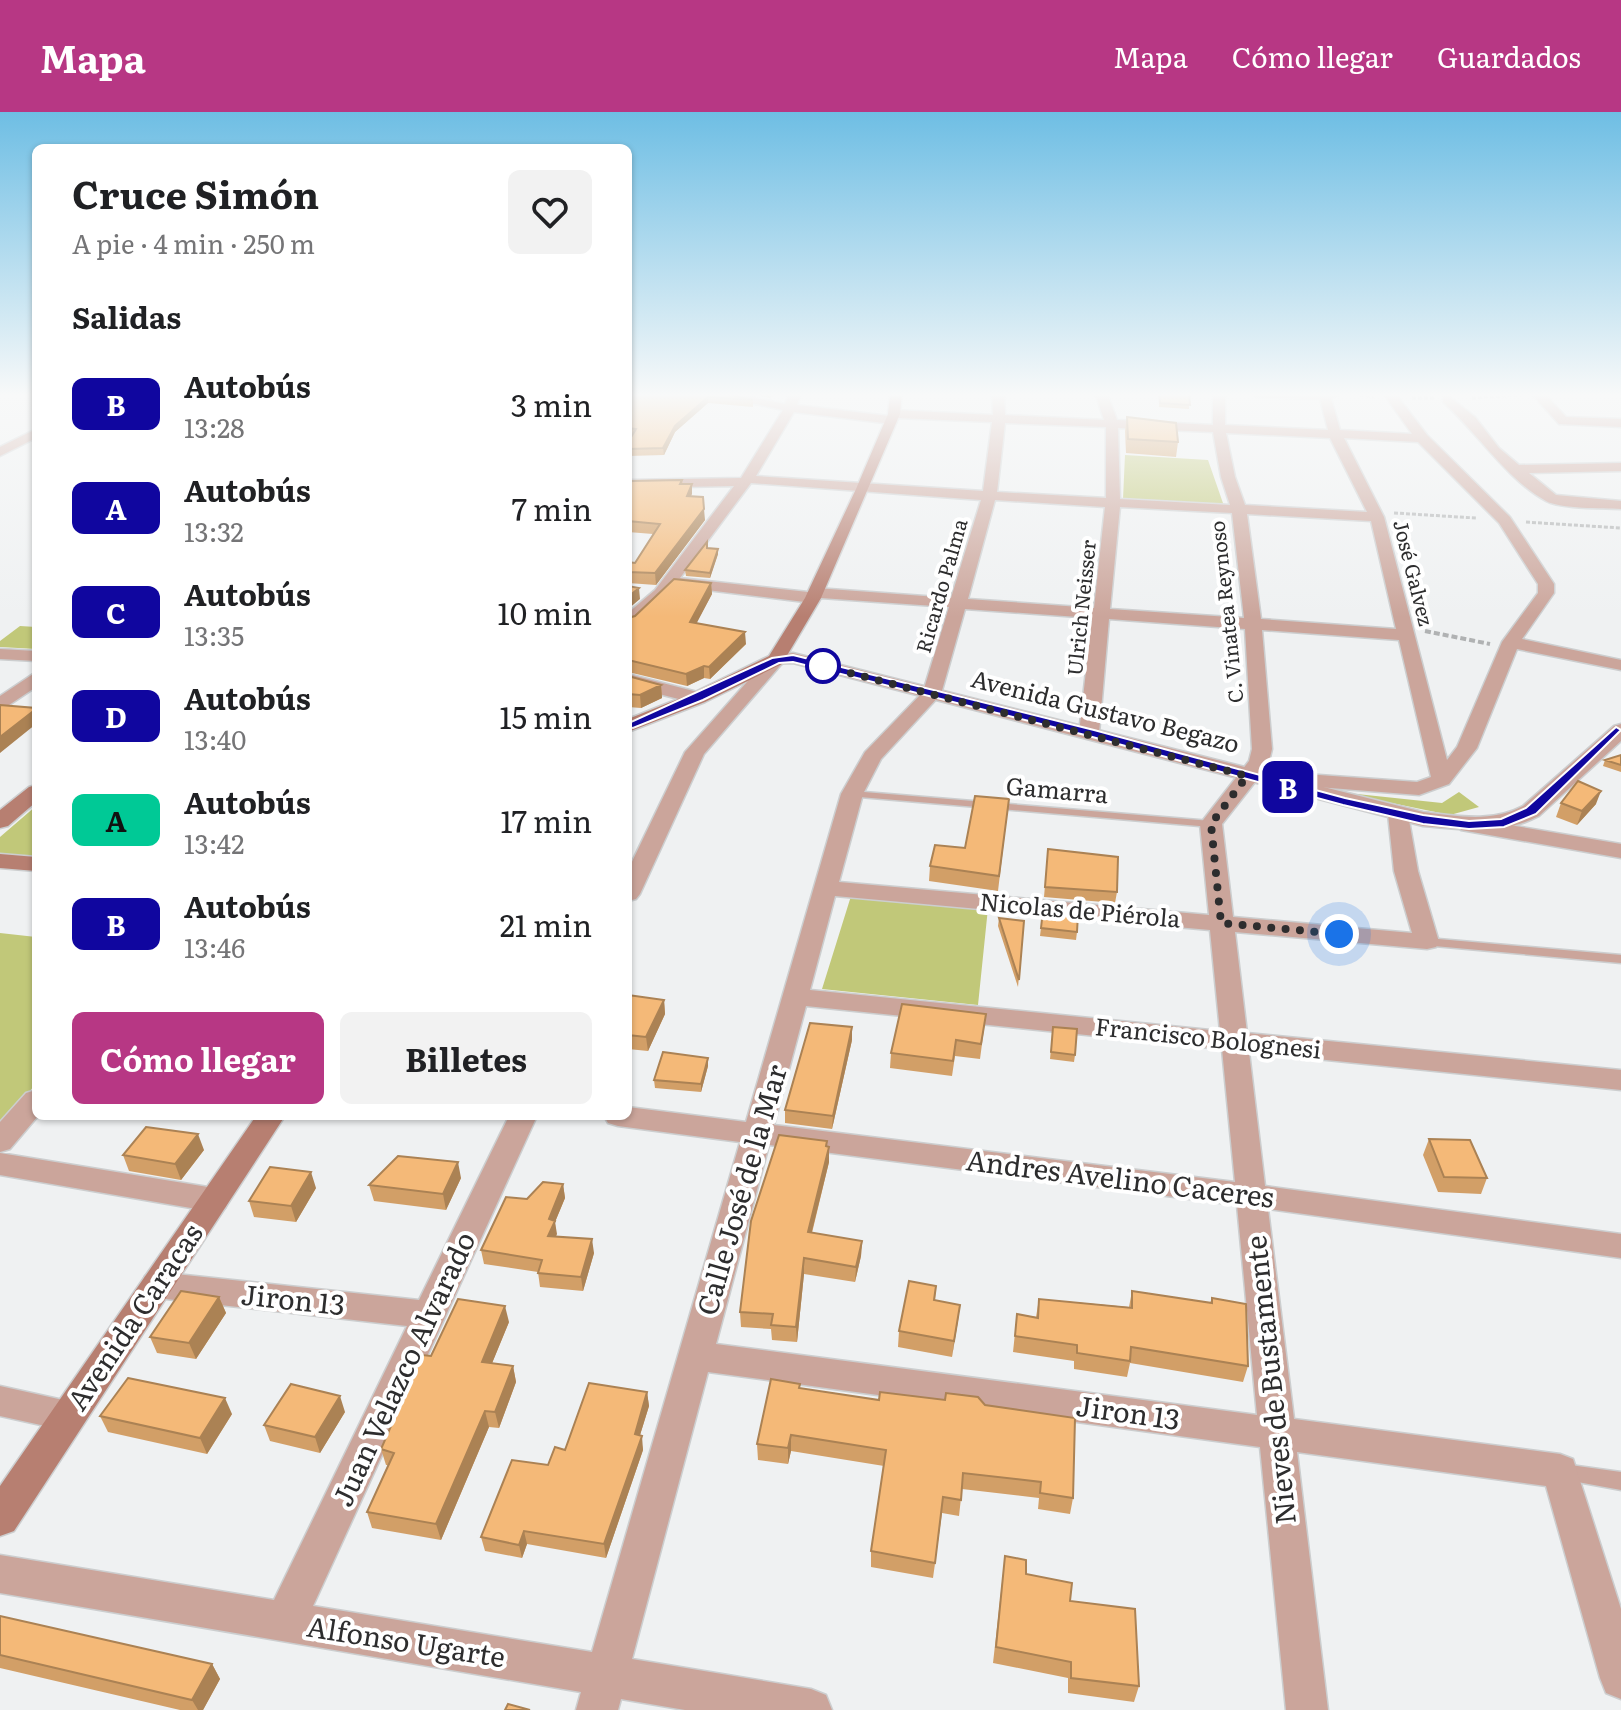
<!DOCTYPE html>
<html lang="es">
<head>
<meta charset="utf-8">
<style>
	:root { --surface:#fff; --page:#f2f2f2; --text:#202124; --muted:#757577; --accent:#b73784 }
	body { margin:0; font-family:Literata,serif; background:var(--page); color:var(--text); height:100vh; display:flex; flex-direction:column; font-size:30px; white-space:nowrap }
	* { box-sizing:border-box; margin:0 }
	p { font-size:26px; color:var(--muted) }
	.icon { flex:none; width:44px; height:44px; fill:none; stroke:currentColor; stroke-width:2; stroke-linecap:round; stroke-linejoin:round }
	.map { position:relative; flex:1; overflow:hidden }
	.details { position:absolute; left:32px; top:32px; width:600px; height:976px; display:flex; flex-direction:column; background:var(--surface); border-radius:12px; box-shadow:0 2px 6px #0004 }
	.details>* { flex:none }
	.badge { padding:0 16px; border-radius:12px; font-size:28px; line-height:52px }
	.you { position:absolute; width:40px; height:40px; margin:-20px; border:6px solid #fff; border-radius:50%; background:#1a73e8; box-shadow:0 0 0 12px #1a73e833 }
	.map>.badge { position:absolute; translate:-50% -50%; box-shadow:0 0 0 4px #fff }
	h2 { padding:0 40px; font-size:30px; line-height:72px }
	.round { display:grid; place-items:center; flex:none; width:84px; height:84px; border-radius:12px; background:var(--page) }
	.summary { display:flex; align-items:center; justify-content:space-between; height:136px; padding:0 40px }
	h1 { font-size:38px; font-weight:700; line-height:60px }
	.cta { display:flex; gap:16px; margin-top:auto; padding:16px 40px }
	.cta a { flex:1; height:92px; border-radius:12px; background:var(--accent); color:#fff; font-size:32px; font-weight:700; line-height:92px; text-align:center }
	.cta a+a { background:var(--page); color:var(--text) }
	ul { padding:0; list-style:none }
	li { display:flex; align-items:center; gap:24px; height:104px; padding:0 40px }
	li div { flex:1 }
	li b { display:block; font-size:30px }
	li em { font-style:normal }
	li .badge { min-width:88px; font-weight:700; text-align:center }
	header { display:flex; align-items:center; gap:48px; box-sizing:border-box; height:112px; padding:0 40px; background:var(--accent); color:#fff }
	header strong { font-size:38px }
	nav { display:flex; gap:44px; margin-inline-start:auto; font-size:28px }
	.map>svg:first-child { display:block }
</style>
</head>
<body>
<header>
<strong>Mapa</strong>
<nav><a>Mapa</a><a>Cómo llegar</a><a>Guardados</a></nav>
</header>
<div class="map">
<svg width="1621" height="1598" viewBox="0 0 1621 1598">
	<rect width="100%" height="100%" fill="#eff1f2"/>
	<path fill="#c1c879" d="M1125,343L1208,348L1224,394L1123,387Z
		M20,514L36,515V537L0,535V529Z
		M1338,680L1442,691L1459,680L1479,695L1450,703Z
		M36,694V745L0,741V725Z
		M851,784L988,796L978,893L822,877Z
		M0,821L36,825V972L0,1012Z"/>
	<g fill="none" stroke-linecap="round" stroke-linejoin="round">
		<defs>
			<path id="service" d="M852,679L1211,709L1216,712L1211,715L848,684L847,682Z
				M1427,826L1621,843V851L1423,833L1421,830L1423,827Z
				M1563,1352L1621,1360V1378L1556,1366L1554,1360L1556,1354Z"/>
			<path id="minor" d="M705,281H731L785,292L789,281H801L797,293L889,304L890,299L894,298L993,303L992,281H1004L1005,303L1104,308L1095,281H1107L1117,308L1213,313V281H1225V313L1328,318L1320,287L1257,285L1251,281H1343L1331,286L1340,318L1412,322L1383,281H1395L1427,323L1510,405L1554,472V481L1522,527L1621,548V558L1517,537L1477,636L1449,672L1419,683L1255,670L1222,712L1233,805L1412,821L1394,759L1388,702L1399,695L1407,697L1418,759L1439,830L1436,835L1427,837L1235,820L1247,921L1621,958V978L1249,940L1265,1074L1621,1122V1146L1268,1097L1294,1307L1560,1342L1573,1347L1621,1497V1587L1606,1581L1600,1566L1546,1374L1297,1340L1328,1598H1286L1260,1335L708,1260L632,1547L811,1577L826,1583L832,1598H685L621,1587L618,1598H576L581,1580L0,1481V1443L274,1488L407,1214L157,1186L145,1182L141,1173L145,1164L157,1160L419,1188L509,1004H537L313,1494L592,1540L740,1030L618,1014L608,1011L604,1004H628V995L746,1010L841,682L865,640L923,580L949,495L821,486L813,491L674,474L634,514L628,515V501L655,478L734,374L628,376V368L741,366L783,298ZM794,300L892,312L896,311L897,306L992,310L983,379L756,364ZM1005,311L1106,315V386L997,380ZM1118,316L1213,320L1221,365L1230,393L1120,387ZM1226,321L1330,326L1367,400L1245,393L1235,365ZM1344,326L1418,330L1499,411L1538,472V481L1502,530L1457,635L1447,648L1384,405ZM751,371L981,388L951,486L816,476L808,480L680,466ZM995,388L1105,395L1094,496L968,487ZM1120,395L1232,401L1244,506L1110,497ZM1247,402L1371,409L1396,517L1261,507ZM965,497L1092,506L1079,621L1089,627L1099,621L1109,507L1245,517L1252,637L1249,649L1200,712L1209,803L839,770L863,682L881,647L941,582ZM1262,518L1399,528L1431,665L1417,670L1263,659L1269,650L1272,637ZM835,784L1210,818L1220,919L810,878ZM806,894L1222,937L1235,1070L774,1013ZM769,1033L1237,1093L1257,1303L716,1232Z
				M1531,281H1544L1566,305L1621,307V315L1559,312Z
				M1447,283L1475,305L1499,336L1519,353L1621,351V359L1529,361L1556,383L1621,389V397C1603,396 1560,397 1546,389C1507,368 1476,319 1443,290V284Z
				M36,317V326L0,344V335Z
				M0,537L36,539V549L0,547Z
				M776,543L785,548L704,642L640,782L636,787L628,789V758L685,640L770,544Z
				M36,560V575L0,599V584Z
				M628,562L705,582L707,586L698,592L628,574Z
				M1469,706L1621,732V746L1461,718L1458,713L1461,708Z
				M36,978L38,1004L10,1037L0,1040V1010L26,981Z
				M0,1041L214,1076L225,1080L229,1088L225,1096L214,1100L0,1063Z
				M0,1274L81,1292L86,1303L81,1314L68,1319L0,1304Z"/>
			<path id="tertiary" d="M793,541L1423,700C1458,704 1491,711 1523,694L1614,614L1621,612V629L1539,704C1501,724 1464,717 1423,714L793,551L770,552L767,548L770,544Z"/>
			<path id="secondary" d="M890,281H902L900,302L821,486L782,552L705,590L628,620V607L691,582L769,544L805,486L856,377L888,302Z
				M36,673V690L8,714L0,716V698L29,675Z
				M0,742L36,745V759L0,756Z
				M256,1004H285L14,1419L0,1424V1374Z"/>
		</defs>
		<use href="#service" stroke="#cccecf" stroke-width="3"/>
		<use href="#minor" stroke="#cccecf" stroke-width="3"/>
		<use href="#tertiary" stroke="#cccecf" stroke-width="3"/>
		<use href="#secondary" stroke="#cccecf" stroke-width="3"/>
		<path stroke="#b0b2b3" stroke-width="3" stroke-dasharray="4 2" stroke-linecap="butt" d="M1354,282L1374,285
			M1412,286H1434
			M1472,286L1521,283
			M1394,401L1476,406
			M1526,410L1621,416"/>
		<path stroke="#b0b2b3" stroke-width="4" stroke-dasharray="6 3" stroke-linecap="butt" d="M1425,519L1490,532"/>
		<use href="#service" fill="#cba59b" fill-rule="evenodd"/>
		<use href="#minor" fill="#cba59b" fill-rule="evenodd"/>
		<use href="#tertiary" fill="#cba59b" fill-rule="evenodd"/>
		<use href="#secondary" fill="#b77f71" fill-rule="evenodd"/>
	</g>
	<path fill="#d29f67" d="M628,281H721L753,288V295L708,291L675,320L664,343L628,344V330L632,323H628Z
		M747,281H776L770,286Z
		M1159,281H1189V297L1159,295Z
		M1127,305L1178,330L1176,345L1126,341L1125,319Z
		M682,368L683,372H692L691,384L705,408L656,473L628,471V450L635,451L653,422L628,420V373Z
		M707,436L718,437V442L710,466L686,464L685,458Z
		M711,471L712,482L696,511L746,532L710,567L704,566L687,574L628,560V506L635,504Z
		M628,564L661,573L662,586L641,596L628,595Z
		M1621,643V660L1603,654L1605,648Z
		M1009,687L998,779L929,769L930,754L965,736Z
		M1561,691L1596,692L1577,713L1556,705Z
		M1048,737L1117,780L1115,791L1044,785Z
		M1043,798L1077,820L1076,828L1040,824Z
		M999,806L1024,809L1018,875L998,814Z
		M628,883L664,888L665,902L648,939L628,937Z
		M986,902L980,947L955,944L952,964L890,956L891,941Z
		M1053,915L1075,943L1074,950L1050,947Z
		M852,928L832,1017L785,1011V998Z
		M708,954L701,980L655,976L654,968Z
		M1429,1027L1487,1066L1481,1082L1438,1080L1423,1043Z
		M827,1035H829V1050L812,1121L862,1129L861,1144L855,1170L804,1162L797,1230L772,1228L771,1217L741,1215L740,1200Z
		M204,1038L181,1068L129,1059L123,1043Z
		M461,1066L446,1098L374,1089L369,1073Z
		M563,1072L565,1086L555,1110L556,1124L594,1141L583,1179L540,1175L538,1160L484,1152L481,1138L527,1087Z
		M316,1076L296,1110L254,1105L249,1089Z
		M936,1174L935,1188L960,1193L952,1245L898,1235L899,1219Z
		M1132,1179L1210,1191L1212,1186L1248,1254L1243,1270L1130,1251L1127,1265L1074,1257V1249L1013,1240L1017,1202L1036,1205L1039,1187L1129,1195Z
		M219,1185L226,1201L196,1247L157,1241L150,1225Z
		M509,1210L492,1251L513,1254L516,1270L499,1316L489,1315L441,1428L372,1416L367,1400L388,1353H386L381,1337L431,1244Z
		M800,1272V1276L879,1288L1073,1386L1070,1402L1038,1397L1039,1386L962,1377L959,1404L942,1401L933,1466L871,1455V1439L884,1354L791,1339L788,1352L758,1348L757,1332Z
		M647,1280L649,1294L640,1323L643,1338L606,1446L527,1432L522,1446L485,1439L481,1425L548,1353L565,1338Z
		M345,1300L320,1341L270,1329L264,1313Z
		M232,1302L207,1342L108,1320L100,1304Z
		M1005,1444L1026,1462L1070,1489L1139,1574L1134,1590L1068,1581V1566L993,1551Z
		M0,1504L212,1552L220,1567L203,1598H180L0,1556Z"/>
	<path fill="#ab8254" d="M708,285V291L675,320L664,343L663,336L675,314Z
		M692,372V382L687,394V384Z
		M704,397L705,408L656,473L655,461Z
		M718,437V442L710,466V461Z
		M711,471L712,482L691,522L690,510Z
		M639,476L640,487L628,497V485Z
		M745,520L746,532L710,567L709,555Z
		M704,554V566L687,574L686,562Z
		M661,573L662,586L641,596L640,583Z
		M36,597V612L0,641V625Z
		M1601,679L1596,692L1577,713L1582,699Z
		M664,888L665,902L648,939L646,925Z
		M852,915V928L832,1017L833,1004Z
		M708,946V954L701,980V972Z
		M198,1022L204,1038L181,1068L175,1052Z
		M827,1029V1046L829,1035V1050L808,1135V1120Z
		M458,1050L461,1066L446,1098L443,1082Z
		M311,1060L316,1076L296,1110L291,1094Z
		M563,1072L565,1086L555,1110L557,1122L551,1137L548,1124L549,1107Z
		M592,1127L594,1141L583,1179L581,1165Z
		M862,1129L861,1144L855,1170L856,1155Z
		M804,1146V1162L797,1230L796,1215Z
		M219,1185L226,1201L196,1247L189,1231Z
		M960,1193L958,1209L952,1245L954,1229Z
		M505,1194L509,1210L486,1266L482,1250Z
		M513,1254L516,1270L499,1316L495,1300Z
		M647,1280L649,1294L636,1336L635,1322Z
		M340,1284L345,1300L320,1341L315,1325Z
		M225,1286L232,1302L207,1342L200,1326Z
		M485,1299L489,1315L441,1428L436,1412Z
		M791,1323V1339L788,1352V1336Z
		M642,1324L643,1338L606,1446L604,1432Z
		M524,1419L527,1432L522,1446L519,1433Z
		M212,1552L220,1567L203,1598H198L192,1588Z"/>
	<path fill="#f4b978" stroke="#ab8254" stroke-width="2" d="M628,281H721L753,288L708,285L675,314L663,336L628,337V330L636,317L628,316Z
		M1159,281H1189L1190,293L1160,291Z
		M1127,305L1176,311L1178,330L1128,327Z
		M682,368L680,372H692L687,384L703,385L704,397L655,461L628,460V450L635,451L660,412L628,409V373L632,369Z
		M707,430V436L718,437L710,461L685,458Z
		M674,467L711,471L690,510L745,520L709,555L704,554L686,562L628,548V506L635,504Z
		M628,474L639,476L628,485Z
		M628,564L661,573L640,583L628,582Z
		M0,593L36,596V597L0,625Z
		M1621,643V653L1605,648Z
		M1578,669L1601,679L1582,699L1561,691Z
		M975,684L1009,687L999,764L930,754L935,733L965,736Z
		M1048,737L1118,745L1117,780L1045,775Z
		M1043,798L1078,802L1077,820L1041,816Z
		M999,806L1024,809L1019,868Z
		M628,883L664,888L646,925L628,923Z
		M902,892L986,902L981,932L956,928L953,949L891,941Z
		M810,911L852,915L833,1004L785,998Z
		M1053,915L1077,917L1075,943L1051,940Z
		M663,940L708,946L701,972L654,968Z
		M146,1015L198,1022L175,1052L123,1043Z
		M779,1023L827,1029L826,1034L829,1035L808,1120L862,1129L856,1155L804,1146L796,1215L771,1213L773,1202L740,1200L751,1109Z
		M1429,1027L1470,1028L1487,1066L1444,1065Z
		M398,1044L458,1050L443,1082L369,1073Z
		M270,1055L311,1060L291,1094L249,1089Z
		M543,1070L563,1072L549,1107L555,1109L548,1124L592,1127L581,1165L538,1161L542,1148L481,1138L506,1085L527,1087Z
		M909,1169L936,1174L934,1188L960,1193L954,1229L899,1219Z
		M181,1179L219,1185L189,1231L150,1225Z
		M1132,1179L1212,1191V1186L1246,1192L1248,1254L1131,1235L1130,1249L1077,1241V1233L1015,1224L1017,1202L1038,1206L1039,1187L1132,1196Z
		M458,1187L505,1194L482,1250L513,1254L495,1300L485,1299L436,1412L367,1400L394,1341L381,1337L422,1243L431,1244Z
		M128,1266L225,1286L200,1326L100,1304Z
		M771,1267L800,1272L799,1276L879,1288L880,1280L945,1288L946,1281L978,1285L985,1293L1075,1306L1073,1386L1040,1381L1041,1370L963,1361L961,1388L943,1385L935,1451L871,1439L886,1338L791,1323L788,1336L757,1332Z
		M589,1271L647,1280L635,1322L642,1324L604,1432L524,1419L519,1433L481,1425L512,1348L548,1353L555,1335L565,1338Z
		M291,1272L340,1284L315,1325L264,1313Z
		M1005,1444L1026,1448V1462L1072,1471L1070,1489L1135,1497L1139,1574L1071,1566V1550L996,1535Z
		M0,1504L212,1552L192,1588L0,1543Z
		M508,1592L530,1598H505Z"/>
	<linearGradient id="sky" x2="0" y2="1"><stop stop-color="#6ebee4"/><stop offset="0.56" stop-color="#f8f9f9"/><stop offset="1" stop-color="#f8f9f9" stop-opacity="0"/></linearGradient>
	<rect width="1621" height="505" fill="url(#sky)"/>
	<path fill="#10069f" stroke="#fff" stroke-width="2" d="M793,543L1094,618L1345,686L1423,703L1469,709L1501,707L1526,696L1616,615L1621,618L1536,702L1504,715L1469,717L1423,712L1343,693L1085,623L793,550L779,551L703,588L633,616L622,614L772,546Z"/>
	<g fill="none" stroke-linecap="round" stroke-linejoin="round">
		<path stroke="#2d2d2e" stroke-width="8" stroke-dasharray="0 14.4" d="M823,554L1247,664L1211,712L1221,811L1339,822"/>
	</g>
	<circle fill="#fff" stroke="#10069f" stroke-width="4" cx="823" cy="554" r="16"/>
	<g text-anchor="middle" stroke-width="8" stroke-linejoin="round" paint-order="stroke">
		<g font-size="20" fill="#2d2d2e" stroke="#fff">
			<text transform="translate(1413 461) rotate(76)" y="7">José Galvez</text>
			<text transform="translate(942 474) rotate(-74)" y="7">Ricardo Palma</text>
			<text transform="translate(1082 496) rotate(-84)" y="7">Ulrich Neisser</text>
			<text transform="translate(1227 500) rotate(-96)" y="7">C. Vinatea Reynoso</text>
		</g>
		<g font-size="24" fill="#2d2d2e" stroke="#fff">
			<text transform="translate(1105 600) rotate(14)" y="8">Avenida Gustavo Begazo</text>
			<text transform="translate(1057 679) rotate(5)" y="8">Gamarra</text>
			<text transform="translate(1080 799) rotate(5)" y="8">Nicolas de Piérola</text>
			<text transform="translate(1208 927) rotate(6)" y="8">Francisco Bolognesi</text>
		</g>
		<g font-size="28" fill="#2d2d2e" stroke="#fff">
			<text transform="translate(1120 1067) rotate(7)" y="10">Andres Avelino Caceres</text>
			<text transform="translate(742 1078) rotate(-74)" y="10">Calle José de la Mar</text>
			<text transform="translate(293 1188) rotate(6)" y="10">Jiron 13</text>
			<text transform="translate(135 1205) rotate(-56)" y="10">Avenida Caracas</text>
			<text transform="translate(404 1257) rotate(-65)" y="10">Juan Velazco Alvarado</text>
			<text transform="translate(1271 1268) rotate(-96)" y="10">Nieves de Bustamente</text>
			<text transform="translate(1128 1301) rotate(8)" y="10">Jiron 13</text>
			<text transform="translate(406 1530) rotate(9)" y="10">Alfonso Ugarte</text>
		</g>
	</g>
</svg>
<div class="you" style="left:1339px;top:822px"></div>
<b class="badge" style="left:1288px;top:675px;background:#10069f;color:#fff">B</b>
<section class="details">
<div class="summary"><div><h1>Cruce Simón</h1><p>A pie · 4 min · 250 m</p></div><a class="round"><svg class="icon" aria-label="heart" viewBox="0 0 24 24"><path d="M12 20l-8-8c-3-5 5-10 8-4 3-6 11-1 8 4z"/></svg></a></div>
<h2>Salidas</h2>
<ul>
<li><span class="badge" style="background:#10069f;color:#fff">B</span><div><b>Autobús</b><p>13:28</p></div><em>3 min</em></li>
<li><span class="badge" style="background:#10069f;color:#fff">A</span><div><b>Autobús</b><p>13:32</p></div><em>7 min</em></li>
<li><span class="badge" style="background:#10069f;color:#fff">C</span><div><b>Autobús</b><p>13:35</p></div><em>10 min</em></li>
<li><span class="badge" style="background:#10069f;color:#fff">D</span><div><b>Autobús</b><p>13:40</p></div><em>15 min</em></li>
<li><span class="badge" style="background:#00c996;color:#111">A</span><div><b>Autobús</b><p>13:42</p></div><em>17 min</em></li>
<li><span class="badge" style="background:#10069f;color:#fff">B</span><div><b>Autobús</b><p>13:46</p></div><em>21 min</em></li>
</ul>
<div class="cta"><a>Cómo llegar</a><a>Billetes</a></div>
</section>
</div>
</body>
</html>
